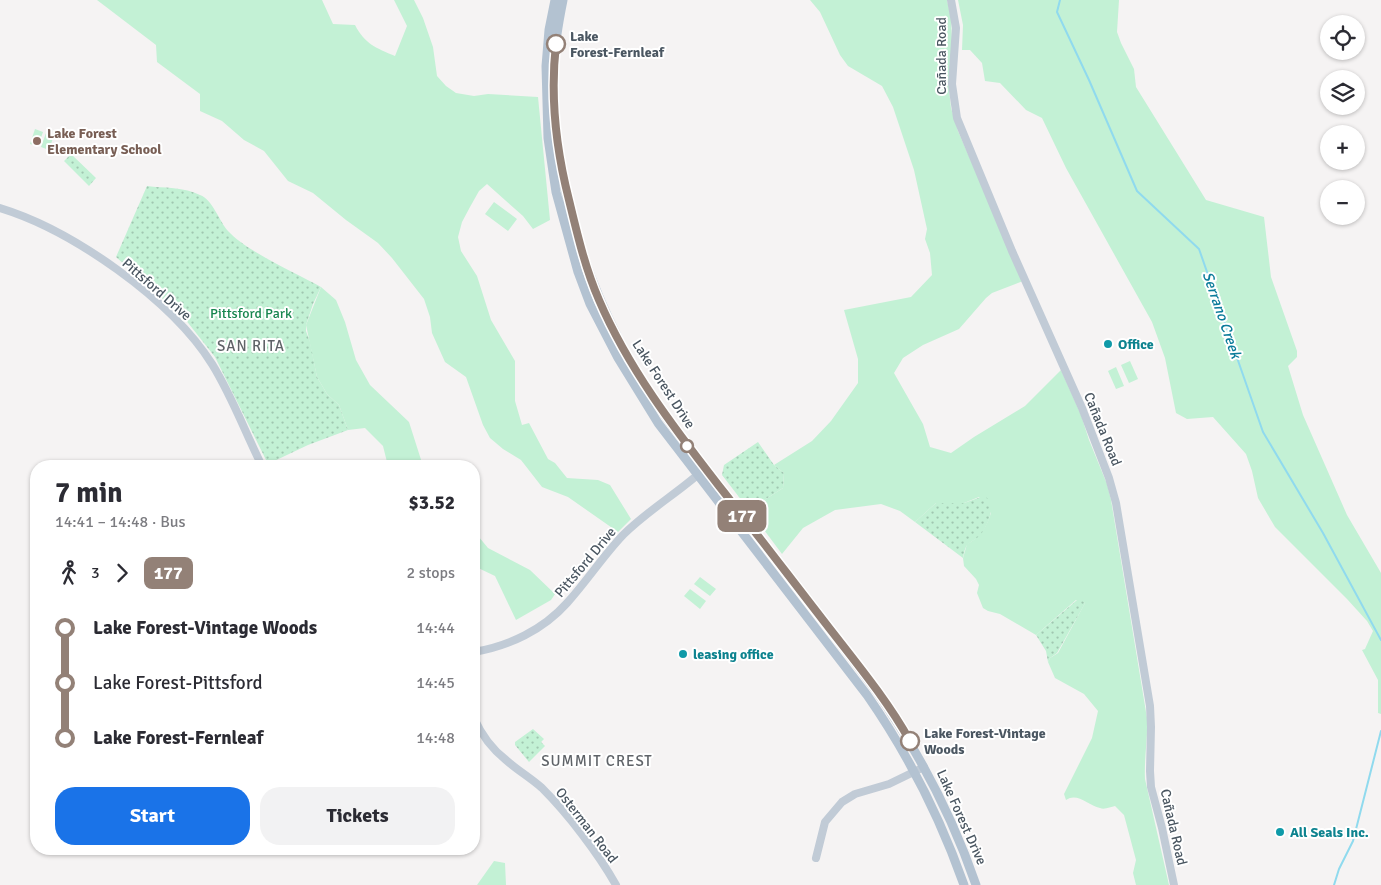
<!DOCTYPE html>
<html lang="en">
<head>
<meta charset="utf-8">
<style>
	:root { --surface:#fff; --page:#f2f2f3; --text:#2b2b33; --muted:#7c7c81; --accent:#1a73e8 }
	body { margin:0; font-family:Signika,sans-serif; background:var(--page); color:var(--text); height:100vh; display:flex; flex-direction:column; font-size:19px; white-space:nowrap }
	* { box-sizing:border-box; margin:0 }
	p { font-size:16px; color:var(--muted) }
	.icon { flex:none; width:28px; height:28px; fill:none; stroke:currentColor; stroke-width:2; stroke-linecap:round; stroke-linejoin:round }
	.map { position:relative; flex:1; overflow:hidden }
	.panel { position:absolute; left:30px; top:460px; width:450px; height:395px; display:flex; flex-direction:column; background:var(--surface); border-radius:20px; box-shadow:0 1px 4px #0004 }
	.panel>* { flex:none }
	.badge { padding:0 10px; border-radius:8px; font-size:18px; line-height:32px }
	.fabs { position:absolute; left:1320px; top:15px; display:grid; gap:10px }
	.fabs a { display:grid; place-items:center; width:45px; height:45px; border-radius:50%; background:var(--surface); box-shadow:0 1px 4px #0004; font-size:25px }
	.map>.badge { position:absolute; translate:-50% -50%; box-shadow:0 0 0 2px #fff }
	.legs { display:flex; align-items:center; gap:8px; height:55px; padding:0 25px; font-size:16px }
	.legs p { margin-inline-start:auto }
	.head { display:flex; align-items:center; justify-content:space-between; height:85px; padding:0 25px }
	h1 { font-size:28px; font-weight:700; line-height:38px }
	.button { display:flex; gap:10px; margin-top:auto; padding:10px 25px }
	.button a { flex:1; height:58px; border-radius:20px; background:var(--accent); color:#fff; font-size:20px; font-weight:700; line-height:58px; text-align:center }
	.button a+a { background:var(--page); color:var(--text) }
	ul { padding:0 25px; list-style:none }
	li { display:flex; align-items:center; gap:18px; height:55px; font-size:19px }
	li i { display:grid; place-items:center; width:8px; height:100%; margin:0 6px; background:currentColor }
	li i::after { content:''; width:12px; height:12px; margin:-6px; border:4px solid; border-radius:50%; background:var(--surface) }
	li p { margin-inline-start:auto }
	li:first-child i { background:linear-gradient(#0000 50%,currentColor 0) }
	li:last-child i { background:linear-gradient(currentColor 50%,#0000 0) }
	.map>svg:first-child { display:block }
</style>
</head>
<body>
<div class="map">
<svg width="1381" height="885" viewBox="0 0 1381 885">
	<defs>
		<pattern id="park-dots" width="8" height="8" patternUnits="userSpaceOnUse" patternTransform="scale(1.25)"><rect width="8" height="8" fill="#c3f1d5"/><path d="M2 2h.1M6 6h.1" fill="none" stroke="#a0c6b0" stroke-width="1.8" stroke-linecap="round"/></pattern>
	</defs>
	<rect width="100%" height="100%" fill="#f5f3f3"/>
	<path fill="#c3f1d5" d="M97,0H322L333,24L355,25C365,44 376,48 395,56L407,26L394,0H414L423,18L433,47L437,76L446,86L456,93L474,96L488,94L538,97L550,220L533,229L523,216L487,184L479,191L470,207L462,222L458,237L461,251L477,276L491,320L515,361V401L522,425L529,423L548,459L555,463L567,478L598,480L610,485L631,519L618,532L568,497L542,487L521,460L503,449L490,438L483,425L466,377L445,362L432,333L430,317L424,299L392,258L378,243L346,220L313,193L288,181L264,151L244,140L222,121L200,111V94L157,62L156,45Z
		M810,0H947L951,18L952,41L949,89L951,108L958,131L1023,281L992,293L986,298L959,329L923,345L903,358L894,373L923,424L930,447L951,453L974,437L1025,406L1061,370L1081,415L1089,440L1107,484L1111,500L1147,718C1148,738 1144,758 1145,779L1169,885H1136L1133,873L1136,860L1124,815L1115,806C1111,807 1104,810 1100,808C1088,805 1077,792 1066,800L1064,794L1092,738L1098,711L1084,694L1055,678L1048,662L1050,658L1058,653L1085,603L1076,600L1036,635L1000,614L988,611L983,608L977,593L979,585L976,579L964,566L963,558L967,544C980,538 987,526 991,513L979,497L964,503H936L915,522L900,511L881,504L835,510L803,528L782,554L749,510L783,488L784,473L774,465L812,441L831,421L858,383V359L844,310L911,297L932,275L930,253L925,239L927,229L914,170L893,107L882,86L848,66L840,55L820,12Z
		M958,0H1119L1117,32L1121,43L1134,69L1136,87L1206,200L1264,217L1271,277L1297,351V357L1288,366L1303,415L1347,515L1381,573V714L1378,713V680L1362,650L1365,649L1373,631L1367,621L1347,599L1275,527L1258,498L1252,471L1246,454L1213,417L1187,419L1176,413L1165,358L1152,322L1066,168L1042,118L1026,110L1000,83L985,81L982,63L970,50H962L963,25Z
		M35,129L43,132L38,146L30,144Z
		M46,133L54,135L49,150L41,147Z
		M494,202L517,219L508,231L485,214Z
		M321,287L336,300L345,322L356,360L370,385L409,422L423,466H388L383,446L365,428L348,430L339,405L327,394L317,377L306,325Z
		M1130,361L1138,379L1129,383L1121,365Z
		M1116,367L1124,386L1116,389L1108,371Z
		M474,531L488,548L530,570L555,594L551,600L516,620L495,576L474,566Z
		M700,577L716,589L710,596L694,584Z
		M690,589L706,601L700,609L684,596Z
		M494,861L505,863L506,885H477Z"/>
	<path fill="url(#park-dots)" d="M71,154L96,178L89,186L64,161Z
		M147,186C163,188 185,187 200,195C213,200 219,221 228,231C246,251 296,273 321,287L313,304L306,325V331L310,342L317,377L327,394L339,405L348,430L308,445L268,464L215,357L185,319L116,257Z
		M758,442L774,465L784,473L783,488L749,510L722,475L724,465Z
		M984,496C998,503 988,525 981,534C977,539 973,540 968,544C965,547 964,553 963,558L915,522L936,503H964Z
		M1077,600H1081L1085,603L1083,607L1057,653L1050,658L1048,662L1046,651L1036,635Z
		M533,729L544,739L541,742L545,746L529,762L515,745V742Z"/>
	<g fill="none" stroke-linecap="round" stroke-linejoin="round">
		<path stroke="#90daee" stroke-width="2" d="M1060,0L1057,12L1089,80L1137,191L1199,249L1263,432L1323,533L1381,640
			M1334,885L1339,869L1353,841L1381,731"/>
		<path stroke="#c1cbd6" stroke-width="8" d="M951,0L956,28L952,84L957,118L1012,251L1082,408L1109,478L1116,503L1150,706L1151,727L1150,771L1151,787L1162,828L1174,885
			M0,208C72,230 171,299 212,364C232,396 245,432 262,466
			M474,652C509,646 543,630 567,603C587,581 603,556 623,535C647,511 676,494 701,472
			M474,718C481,734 492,749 506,760C517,770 531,778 542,788C568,814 598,853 616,885
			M816,858L825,822L842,802L855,794L889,784L924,767"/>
		<path stroke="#b3c2d1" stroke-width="9" d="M555,0L549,30L546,66L548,138L556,192L578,272L590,304L618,358L658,423L867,695C908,754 940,817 964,885
			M563,0C559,20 555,41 554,62C549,189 594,315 666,417C697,461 732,503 765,545C802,592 839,641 875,689C917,749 952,815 976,885"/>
	</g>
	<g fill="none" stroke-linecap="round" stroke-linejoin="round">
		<defs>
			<path id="line-1" d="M556,44C550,96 556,149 569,200C577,233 585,268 599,300C628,368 674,428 719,486C754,530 788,575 823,620C853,659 886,698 910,741"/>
		</defs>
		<use href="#line-1" stroke="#fff" stroke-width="11"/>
		<use href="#line-1" stroke="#938177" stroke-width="8"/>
	</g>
	<g fill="#fff" stroke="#938177" stroke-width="2.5">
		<circle cx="556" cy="44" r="9"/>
		<circle cx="687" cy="446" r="6"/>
		<circle cx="910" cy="741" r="9"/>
	</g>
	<circle fill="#8d6e63" stroke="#fff" stroke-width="2" cx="37" cy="141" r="5"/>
	<g fill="#0f9aa8" stroke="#fff" stroke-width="2">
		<circle cx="1108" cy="344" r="5"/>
		<circle cx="683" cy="654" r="5"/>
		<circle cx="1280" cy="832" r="5"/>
	</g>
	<g text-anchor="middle" stroke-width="4" stroke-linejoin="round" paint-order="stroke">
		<g font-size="14" font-weight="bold" fill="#4a5661" stroke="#fff" text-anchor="start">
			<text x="570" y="41">Lake<tspan x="570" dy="16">Forest-Fernleaf</tspan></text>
			<text x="924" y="738">Lake Forest-Vintage<tspan x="924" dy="16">Woods</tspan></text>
		</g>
		<g font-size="14" fill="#4a5661" stroke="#fff">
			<text transform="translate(941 56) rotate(-90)" y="5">Cañada Road</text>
			<text transform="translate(157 289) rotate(41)" y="5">Pittsford Drive</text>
			<text transform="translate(664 384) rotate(57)" y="5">Lake Forest Drive</text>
			<text transform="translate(1103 429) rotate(68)" y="5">Cañada Road</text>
			<text transform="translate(585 562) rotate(-50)" y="5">Pittsford Drive</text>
			<text transform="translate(962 817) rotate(66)" y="5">Lake Forest Drive</text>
			<text transform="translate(587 825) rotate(52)" y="5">Osterman Road</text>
			<text transform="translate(1174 827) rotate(77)" y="5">Cañada Road</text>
		</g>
		<g font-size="14" font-weight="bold" fill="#785e54" stroke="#fff" text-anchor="start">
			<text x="47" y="138">Lake Forest<tspan x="47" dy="16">Elementary School</tspan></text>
		</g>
		<g font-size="14" fill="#17864f" stroke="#fff">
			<text x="251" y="318">Pittsford Park</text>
		</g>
		<g font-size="14" font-weight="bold" fill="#0d838f" stroke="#fff" text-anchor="start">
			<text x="1118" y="349">Office</text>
			<text x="693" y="659">leasing office</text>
			<text x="1290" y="837">All Seals Inc.</text>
		</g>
		<g font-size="15" font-style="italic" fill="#0c7c9b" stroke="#fff">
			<text transform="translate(1222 315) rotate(71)" y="5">Serrano Creek</text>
		</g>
		<g font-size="15" letter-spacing="1" fill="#5f6368" stroke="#fff">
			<text x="251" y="351">SAN RITA</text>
			<text x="597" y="766">SUMMIT CREST</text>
		</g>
	</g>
</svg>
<div class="fabs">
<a><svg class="icon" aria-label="locate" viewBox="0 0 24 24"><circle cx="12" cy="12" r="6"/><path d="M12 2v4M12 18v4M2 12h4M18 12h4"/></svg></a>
<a><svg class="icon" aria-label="layers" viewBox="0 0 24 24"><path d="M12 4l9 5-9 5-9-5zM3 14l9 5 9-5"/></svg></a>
<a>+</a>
<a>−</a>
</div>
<b class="badge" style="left:742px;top:516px;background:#938177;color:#fff">177</b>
<section class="panel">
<div class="head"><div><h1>7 min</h1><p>14:41 – 14:48 · Bus</p></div><b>$3.52</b></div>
<div class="legs"><svg class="icon" aria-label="walk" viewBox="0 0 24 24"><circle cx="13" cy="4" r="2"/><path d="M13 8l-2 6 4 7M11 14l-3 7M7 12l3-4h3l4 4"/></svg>3<svg class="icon" aria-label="forward" viewBox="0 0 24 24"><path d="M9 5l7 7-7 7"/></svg><b class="badge" style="background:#938177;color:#fff">177</b><p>2 stops</p></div>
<ul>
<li><i style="color:#938177"></i><b>Lake Forest-Vintage Woods</b><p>14:44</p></li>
<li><i style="color:#938177"></i><span>Lake Forest-Pittsford</span><p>14:45</p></li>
<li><i style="color:#938177"></i><b>Lake Forest-Fernleaf</b><p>14:48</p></li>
</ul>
<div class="button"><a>Start</a><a>Tickets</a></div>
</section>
</div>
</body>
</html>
